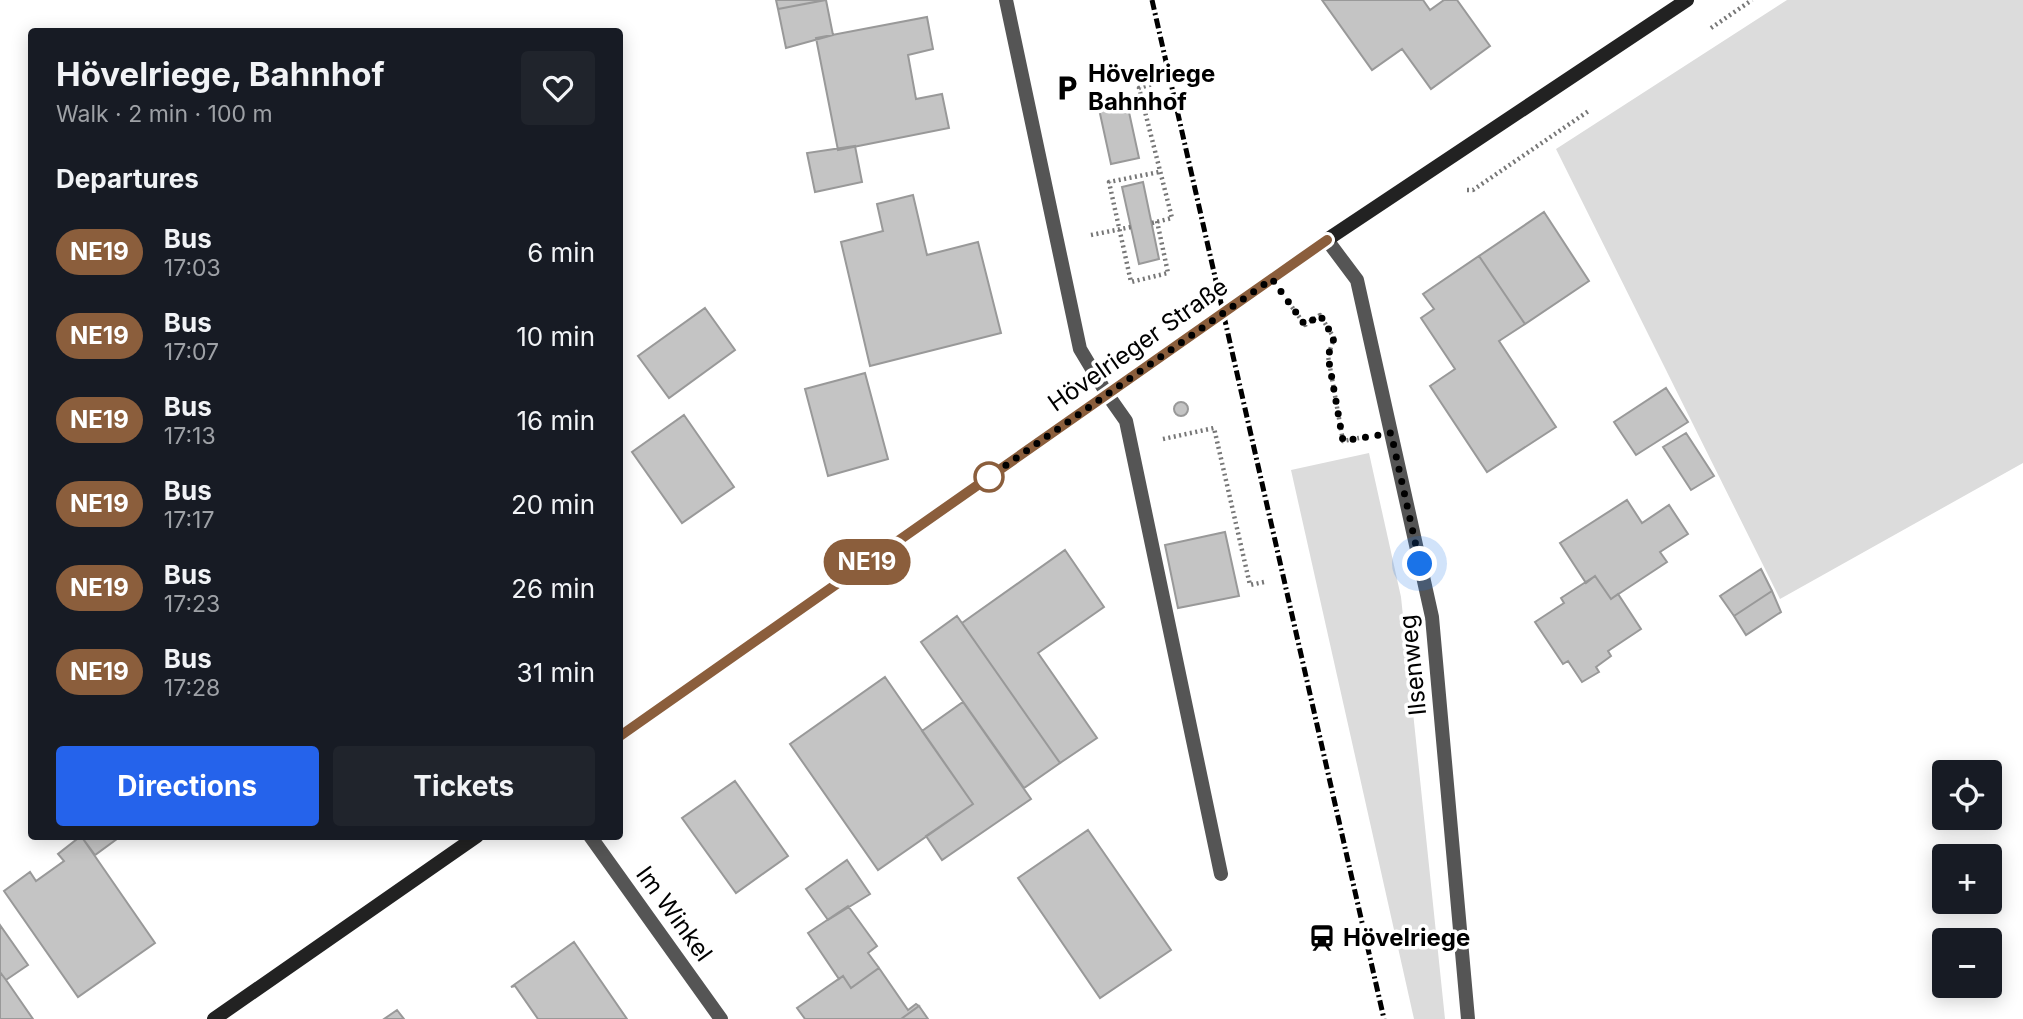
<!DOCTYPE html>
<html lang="en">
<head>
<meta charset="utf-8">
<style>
	:root { --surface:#171b24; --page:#20242c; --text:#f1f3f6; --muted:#9ea1a6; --accent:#2563eb }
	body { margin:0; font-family:Inter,sans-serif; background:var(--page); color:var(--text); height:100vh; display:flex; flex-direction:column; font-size:26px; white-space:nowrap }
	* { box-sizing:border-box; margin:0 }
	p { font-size:23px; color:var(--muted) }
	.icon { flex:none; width:38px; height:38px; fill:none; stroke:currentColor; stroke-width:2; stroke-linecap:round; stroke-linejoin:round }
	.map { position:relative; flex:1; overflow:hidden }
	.side { position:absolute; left:28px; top:28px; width:595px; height:812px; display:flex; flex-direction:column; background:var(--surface); border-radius:7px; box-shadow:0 4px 18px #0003 }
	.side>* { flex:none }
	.badge { padding:0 14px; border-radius:23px; font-size:24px; line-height:46px }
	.fabs { position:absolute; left:1932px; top:760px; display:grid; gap:14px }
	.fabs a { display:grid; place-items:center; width:70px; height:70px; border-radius:7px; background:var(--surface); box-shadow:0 4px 18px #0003; font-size:35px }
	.you { position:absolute; width:35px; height:35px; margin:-18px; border:5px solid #fff; border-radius:50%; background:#1a73e8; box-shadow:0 0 0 10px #1a73e833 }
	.map>.badge { position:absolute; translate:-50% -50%; box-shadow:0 0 0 4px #fff }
	h2 { padding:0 28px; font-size:26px; line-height:63px }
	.round { display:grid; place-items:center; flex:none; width:74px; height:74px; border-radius:7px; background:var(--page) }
	.overview { display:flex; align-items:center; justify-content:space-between; height:119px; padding:0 28px }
	h1 { font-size:33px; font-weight:700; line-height:52px }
	.cta { display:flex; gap:14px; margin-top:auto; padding:14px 28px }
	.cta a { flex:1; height:80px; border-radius:7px; background:var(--accent); color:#fff; font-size:28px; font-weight:700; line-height:80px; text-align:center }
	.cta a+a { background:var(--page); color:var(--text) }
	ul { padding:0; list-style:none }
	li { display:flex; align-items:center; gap:21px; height:84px; padding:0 28px }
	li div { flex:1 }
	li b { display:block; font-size:26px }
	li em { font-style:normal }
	li .badge { min-width:77px; font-weight:700; text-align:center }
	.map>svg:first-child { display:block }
</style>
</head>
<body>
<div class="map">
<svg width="2023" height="1019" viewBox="0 0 2023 1019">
	<rect width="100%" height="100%" fill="#fff"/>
	<path fill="#dcdcdc" d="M1787,0H2023V463L1780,599L1556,149Z
		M1369,453L1401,597L1445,1019H1414L1291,470Z"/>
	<path fill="#c4c4c4" stroke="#999" stroke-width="2" d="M776,0H825L778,9Z
		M826,0L833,35L786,48L778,9Z
		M1322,0H1423L1430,10L1444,0H1457L1490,46L1431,89L1402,49L1372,70Z
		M927,17L933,49L908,55L916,99L942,94L949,128L838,150L816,38Z
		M1127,103L1139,158L1111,164L1099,109Z
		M855,146L862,182L815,192L807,153Z
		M1143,182L1159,259L1139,264L1122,187Z
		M913,195L927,255L978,242L1001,333L870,366L841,242L883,231L877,204Z
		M1544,212L1589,281L1525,324L1479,256Z
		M1479,256L1525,324L1499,341L1556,427L1487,472L1430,386L1455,369L1421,318L1434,309L1423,294Z
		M705,308L735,350L669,398L638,356Z
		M865,373L888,459L828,476L805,389Z
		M1666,388L1688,422L1636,455L1614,422Z
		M1174 409a7 7 0 1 1 14 0a7 7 0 1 1-14 0Z
		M684,415L734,487L682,523L632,452Z
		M1686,433L1714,476L1691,490L1663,447Z
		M1627,500L1642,523L1669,505L1688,534L1660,552L1667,562L1611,599L1595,576L1586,583L1560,543Z
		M1225,532L1239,596L1178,608L1165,545Z
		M1065,550L1104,607L1038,653L1097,738L1060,763L962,623Z
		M1761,569L1772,591L1734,616L1720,596Z
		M1595,576L1611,599L1618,594L1641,629L1608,651L1611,656L1596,667L1599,672L1582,682L1568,661L1563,664L1535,622L1564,603L1561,598Z
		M1772,591L1781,612L1746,635L1734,616Z
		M957,616L1060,763L1024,788L921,642Z
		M885,677L973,804L878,870L790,744Z
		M963,702L1031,799L942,860L926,836L973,804L922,731Z
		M735,781L788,856L736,893L682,818Z
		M1088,830L1171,950L1100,998L1018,878Z
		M81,836H121L95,855Z
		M81,836L155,943L78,997L4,891L30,872L36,881L64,861L58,854Z
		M847,860L870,894L828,920L806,889Z
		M848,906L877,946L868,953L879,968L851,988L843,976L839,979L808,933Z
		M0,925L28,965L6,980L0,972Z
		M574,942L627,1019H538L515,986L511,987Z
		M879,968L908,1010L916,1004L919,1006L901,1019H805L797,1008L843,976L851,988Z
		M0,972L6,980L33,1019H0Z
		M919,1006L928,1019H901Z
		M397,1010L404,1019H384Z"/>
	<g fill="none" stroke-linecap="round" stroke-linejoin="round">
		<path stroke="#777" stroke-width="4.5" stroke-dasharray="2 3.5" stroke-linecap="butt" d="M1711,28L1752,0
			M1467,190H1473L1590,110
			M1157,221L1168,273L1131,282L1109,182L1159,172
			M1152,223L1172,218L1139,88L1153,84
			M1091,235L1131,227
			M1292,307L1305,325L1320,315L1334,338L1328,356L1343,441L1359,438
			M1163,439L1214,428L1250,585L1264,582"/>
		<path stroke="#555" stroke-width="14" d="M1107,394L1126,421L1221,874"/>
		<path stroke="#555" stroke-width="14" d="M1006,0L1080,349L1107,394
			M1327,240L1357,280L1432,617L1468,1019
			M590,836L721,1019"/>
		<path stroke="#222" stroke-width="14" d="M620,736L1334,235L1687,0
			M214,1019L477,836"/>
		<path stroke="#000" stroke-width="5" stroke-dasharray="10 3.5 2 3.5" stroke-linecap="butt" d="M1152,0L1384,1019"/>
	</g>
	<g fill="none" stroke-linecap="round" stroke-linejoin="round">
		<defs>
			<path id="line" d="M620,736L1327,240"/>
		</defs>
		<use href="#line" stroke="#fff" stroke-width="16"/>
		<use href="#line" stroke="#8b5e3c" stroke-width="10"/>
		<path stroke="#000" stroke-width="7" stroke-dasharray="0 12.6" d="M989,477L982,482L1272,279L1305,325L1320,315L1334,338L1328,356L1343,441L1391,433L1420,564"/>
	</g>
	<defs>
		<symbol id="parking-bare" viewBox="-9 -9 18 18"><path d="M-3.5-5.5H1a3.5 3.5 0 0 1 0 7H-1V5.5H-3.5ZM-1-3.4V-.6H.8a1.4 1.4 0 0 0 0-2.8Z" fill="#000" stroke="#fff" stroke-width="2.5" paint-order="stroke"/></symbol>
		<symbol id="station-bare" viewBox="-9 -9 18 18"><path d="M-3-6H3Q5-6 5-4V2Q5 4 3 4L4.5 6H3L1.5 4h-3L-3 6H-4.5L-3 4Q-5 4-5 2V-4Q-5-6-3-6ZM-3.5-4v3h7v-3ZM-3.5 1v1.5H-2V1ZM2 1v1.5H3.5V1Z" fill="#000" stroke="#fff" stroke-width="2.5" paint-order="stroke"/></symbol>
	</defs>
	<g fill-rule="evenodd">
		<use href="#parking-bare" x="1048" y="69" width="38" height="38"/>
		<use href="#station-bare" x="1303" y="919" width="38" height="38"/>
	</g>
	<circle fill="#fff" stroke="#8b5e3c" stroke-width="3.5" cx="989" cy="477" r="14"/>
	<g text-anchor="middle" stroke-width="7" stroke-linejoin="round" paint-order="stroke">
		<g font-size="24" font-weight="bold" fill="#000" stroke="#fff" text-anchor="start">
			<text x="1088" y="82">Hövelriege<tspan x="1088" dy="28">Bahnhof</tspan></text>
			<text x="1343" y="946">Hövelriege</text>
		</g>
		<g font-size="24" fill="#000" stroke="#fff">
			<text transform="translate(1138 345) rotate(-35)" y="8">Hövelrieger Straße</text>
			<text transform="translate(1413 665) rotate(-96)" y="8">Ilsenweg</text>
			<text transform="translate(674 914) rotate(54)" y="8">Im Winkel</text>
		</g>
	</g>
</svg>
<div class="fabs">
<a><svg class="icon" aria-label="locate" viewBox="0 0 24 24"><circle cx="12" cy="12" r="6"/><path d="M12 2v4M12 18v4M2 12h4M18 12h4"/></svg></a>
<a>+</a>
<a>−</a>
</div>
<div class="you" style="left:1420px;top:564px"></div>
<b class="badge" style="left:867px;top:562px;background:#8b5e3c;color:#fff">NE19</b>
<section class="side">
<div class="overview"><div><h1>Hövelriege, Bahnhof</h1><p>Walk · 2 min · 100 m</p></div><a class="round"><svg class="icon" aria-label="heart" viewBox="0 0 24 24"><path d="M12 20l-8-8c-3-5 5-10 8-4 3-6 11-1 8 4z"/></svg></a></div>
<h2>Departures</h2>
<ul>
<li><span class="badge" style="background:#8b5e3c;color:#fff">NE19</span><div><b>Bus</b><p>17:03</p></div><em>6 min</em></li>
<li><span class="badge" style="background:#8b5e3c;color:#fff">NE19</span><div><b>Bus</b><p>17:07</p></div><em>10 min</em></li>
<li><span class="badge" style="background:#8b5e3c;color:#fff">NE19</span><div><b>Bus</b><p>17:13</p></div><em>16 min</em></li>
<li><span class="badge" style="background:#8b5e3c;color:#fff">NE19</span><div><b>Bus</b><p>17:17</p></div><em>20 min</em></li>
<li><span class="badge" style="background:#8b5e3c;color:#fff">NE19</span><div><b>Bus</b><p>17:23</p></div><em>26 min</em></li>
<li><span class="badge" style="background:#8b5e3c;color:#fff">NE19</span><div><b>Bus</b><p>17:28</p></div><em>31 min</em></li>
</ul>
<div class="cta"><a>Directions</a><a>Tickets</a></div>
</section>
</div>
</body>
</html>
